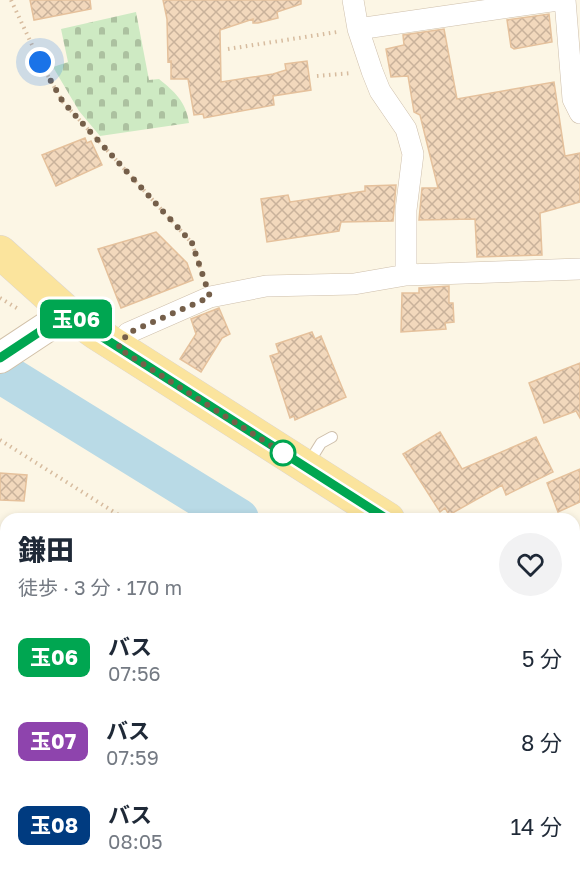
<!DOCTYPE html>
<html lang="ja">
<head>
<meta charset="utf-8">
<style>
	:root { --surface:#fff; --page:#f2f2f3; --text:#1f2937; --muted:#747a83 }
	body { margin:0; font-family:"Golos Text","Noto Sans JP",sans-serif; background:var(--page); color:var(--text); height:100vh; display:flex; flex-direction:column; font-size:22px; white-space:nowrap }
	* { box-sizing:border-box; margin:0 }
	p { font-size:20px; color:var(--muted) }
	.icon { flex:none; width:33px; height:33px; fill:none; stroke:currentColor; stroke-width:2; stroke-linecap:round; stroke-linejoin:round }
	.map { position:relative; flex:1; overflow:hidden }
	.drawer { position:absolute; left:0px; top:513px; width:580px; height:366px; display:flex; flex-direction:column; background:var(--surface); border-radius:18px 18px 0 0; box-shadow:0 3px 9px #0003 }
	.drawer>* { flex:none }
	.badge { padding:0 12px; border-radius:9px; font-size:21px; line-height:39px }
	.you { position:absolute; width:30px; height:30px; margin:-15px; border:4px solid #fff; border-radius:50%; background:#1a73e8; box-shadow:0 0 0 9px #1a73e833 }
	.map>.badge { position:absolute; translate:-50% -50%; box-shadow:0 0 0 3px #fff }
	.round { display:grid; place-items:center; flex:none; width:63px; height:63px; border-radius:32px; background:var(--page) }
	.headline { display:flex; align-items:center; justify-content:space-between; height:102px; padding:0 18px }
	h1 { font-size:28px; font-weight:800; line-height:45px }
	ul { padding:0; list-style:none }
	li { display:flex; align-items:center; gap:18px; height:84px; padding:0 18px }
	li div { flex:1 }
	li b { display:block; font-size:22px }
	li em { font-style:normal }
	li .badge { min-width:66px; font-weight:700; text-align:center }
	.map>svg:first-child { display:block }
</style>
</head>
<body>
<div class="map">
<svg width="580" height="879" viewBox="0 0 580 879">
	<defs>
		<pattern id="cemetery-stones" width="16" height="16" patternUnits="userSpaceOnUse" patternTransform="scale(1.5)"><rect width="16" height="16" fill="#ceeac3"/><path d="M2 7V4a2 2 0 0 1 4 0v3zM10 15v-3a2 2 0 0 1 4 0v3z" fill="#acc1a0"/></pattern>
		<pattern id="building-cross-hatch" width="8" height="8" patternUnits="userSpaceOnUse" patternTransform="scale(1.5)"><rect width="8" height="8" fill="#f2d8bc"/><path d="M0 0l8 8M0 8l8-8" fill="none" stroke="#c9b29b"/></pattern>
	</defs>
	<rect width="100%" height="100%" fill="#fcf6e5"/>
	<path fill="url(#cemetery-stones)" d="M136,12L149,80L159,79C175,92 186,102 189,123L100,136L79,111L53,67L68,62L61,29Z"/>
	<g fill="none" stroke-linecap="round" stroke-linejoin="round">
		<path stroke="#9fc8d8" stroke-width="7" d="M0,548L6,547"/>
		<path stroke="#b9dae6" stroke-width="42" d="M0,372L238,519
			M574,728L580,733"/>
	</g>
	<path fill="url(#building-cross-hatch)" stroke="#e5c19c" stroke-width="1.5" d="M30,0H90L91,9L34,20Z
		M163,0H301V4L277,12L278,18L258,23H253V19L220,30L221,82L273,74L286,70L285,64L307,61L311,90L273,96L274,105L204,118L203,114L194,115L188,79H171V61L168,62L167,19Z
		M549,14L552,42L514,49L511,47L507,20Z
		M444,29L457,99L554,82L565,156L580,153V202L540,213L542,255L477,257L475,219L419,220L422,188H438L420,115L414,112L408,76L391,77L386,49L404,45L403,35Z
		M85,138L87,143L91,141L102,165L56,186L42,155Z
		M396,185L393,221L341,222L339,231L267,242L261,199L288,195L290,202L365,191V186Z
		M156,232L187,263L193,280L121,308L98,249Z
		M449,286V303H453L454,322L445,323L446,329L401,332L402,293H419V288Z
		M219,308L230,334L222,338L201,372L180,359L196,334L191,319Z
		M312,332L315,339L321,336L346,397L295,420L294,416L290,418L270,356L279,353L276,344Z
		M580,363V418L576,411L544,423L529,383Z
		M440,432L462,469L536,437L553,472L506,495L502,485L449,515L445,508L440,512L403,454Z
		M580,469V502L558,512L547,483Z
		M0,473L27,475L24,501L0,500Z"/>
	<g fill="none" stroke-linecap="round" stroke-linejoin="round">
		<defs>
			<path id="lane" d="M308,464L321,443L332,437"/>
			<path id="street" d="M353,0L358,29L372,71L380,91L406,129L413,154L406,210V275
				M565,0L573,99L580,113
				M358,29L558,0
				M118,348L128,333L210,297L266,286L354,284L406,275L580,269
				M0,843L6,835
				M574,865L580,871
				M138,879L140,873"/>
			<path id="secondary" d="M0,358L68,313"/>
			<path id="primary" d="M0,252L68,313L96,333L388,519
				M574,636L580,644"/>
		</defs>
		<use href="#lane" stroke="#cebfab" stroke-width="12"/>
		<use href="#street" stroke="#cebfab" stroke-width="22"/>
		<use href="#secondary" stroke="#d1c0a8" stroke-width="32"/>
		<use href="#primary" stroke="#dbd5d0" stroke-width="34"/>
		<path stroke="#d7bc9f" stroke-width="4" stroke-dasharray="1.5 4.5" stroke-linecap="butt" d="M11,0L40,62L63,102L192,243L203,276
			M228,49L337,32
			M317,76L352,73
			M0,298L20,310
			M0,440L125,519
			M574,810L580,815"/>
		<use href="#lane" stroke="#fff" stroke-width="10"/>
		<use href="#street" stroke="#fff" stroke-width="21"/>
		<use href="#secondary" stroke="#fff" stroke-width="30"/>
		<use href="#primary" stroke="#fbe49d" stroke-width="33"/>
	</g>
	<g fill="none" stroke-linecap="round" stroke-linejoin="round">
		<defs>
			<path id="line" d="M0,358L68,313L96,333L387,519"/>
		</defs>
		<use href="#line" stroke="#fff" stroke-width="14"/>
		<use href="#line" stroke="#00a651" stroke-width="9"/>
		<path stroke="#755f4a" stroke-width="6" stroke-dasharray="0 10.8" d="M40,62L63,102L192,243L210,297L128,333L118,348L283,453"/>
	</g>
	<circle fill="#fff" stroke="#00a651" stroke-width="3" cx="283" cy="453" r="12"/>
</svg>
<div class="you" style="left:40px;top:62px"></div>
<b class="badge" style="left:76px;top:319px;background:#00a651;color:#fff">玉06</b>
<section class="drawer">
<div class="headline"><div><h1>鎌田</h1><p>徒歩 · 3 分 · 170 m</p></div><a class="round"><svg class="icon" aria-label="heart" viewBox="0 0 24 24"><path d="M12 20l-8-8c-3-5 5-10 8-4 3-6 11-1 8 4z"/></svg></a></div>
<ul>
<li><span class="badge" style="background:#00a651;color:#fff">玉06</span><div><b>バス</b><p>07:56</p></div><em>5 分</em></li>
<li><span class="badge" style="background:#8e44ad;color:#fff">玉07</span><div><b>バス</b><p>07:59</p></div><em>8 分</em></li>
<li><span class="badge" style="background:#003b80;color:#fff">玉08</span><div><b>バス</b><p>08:05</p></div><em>14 分</em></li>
</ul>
</section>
</div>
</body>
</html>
